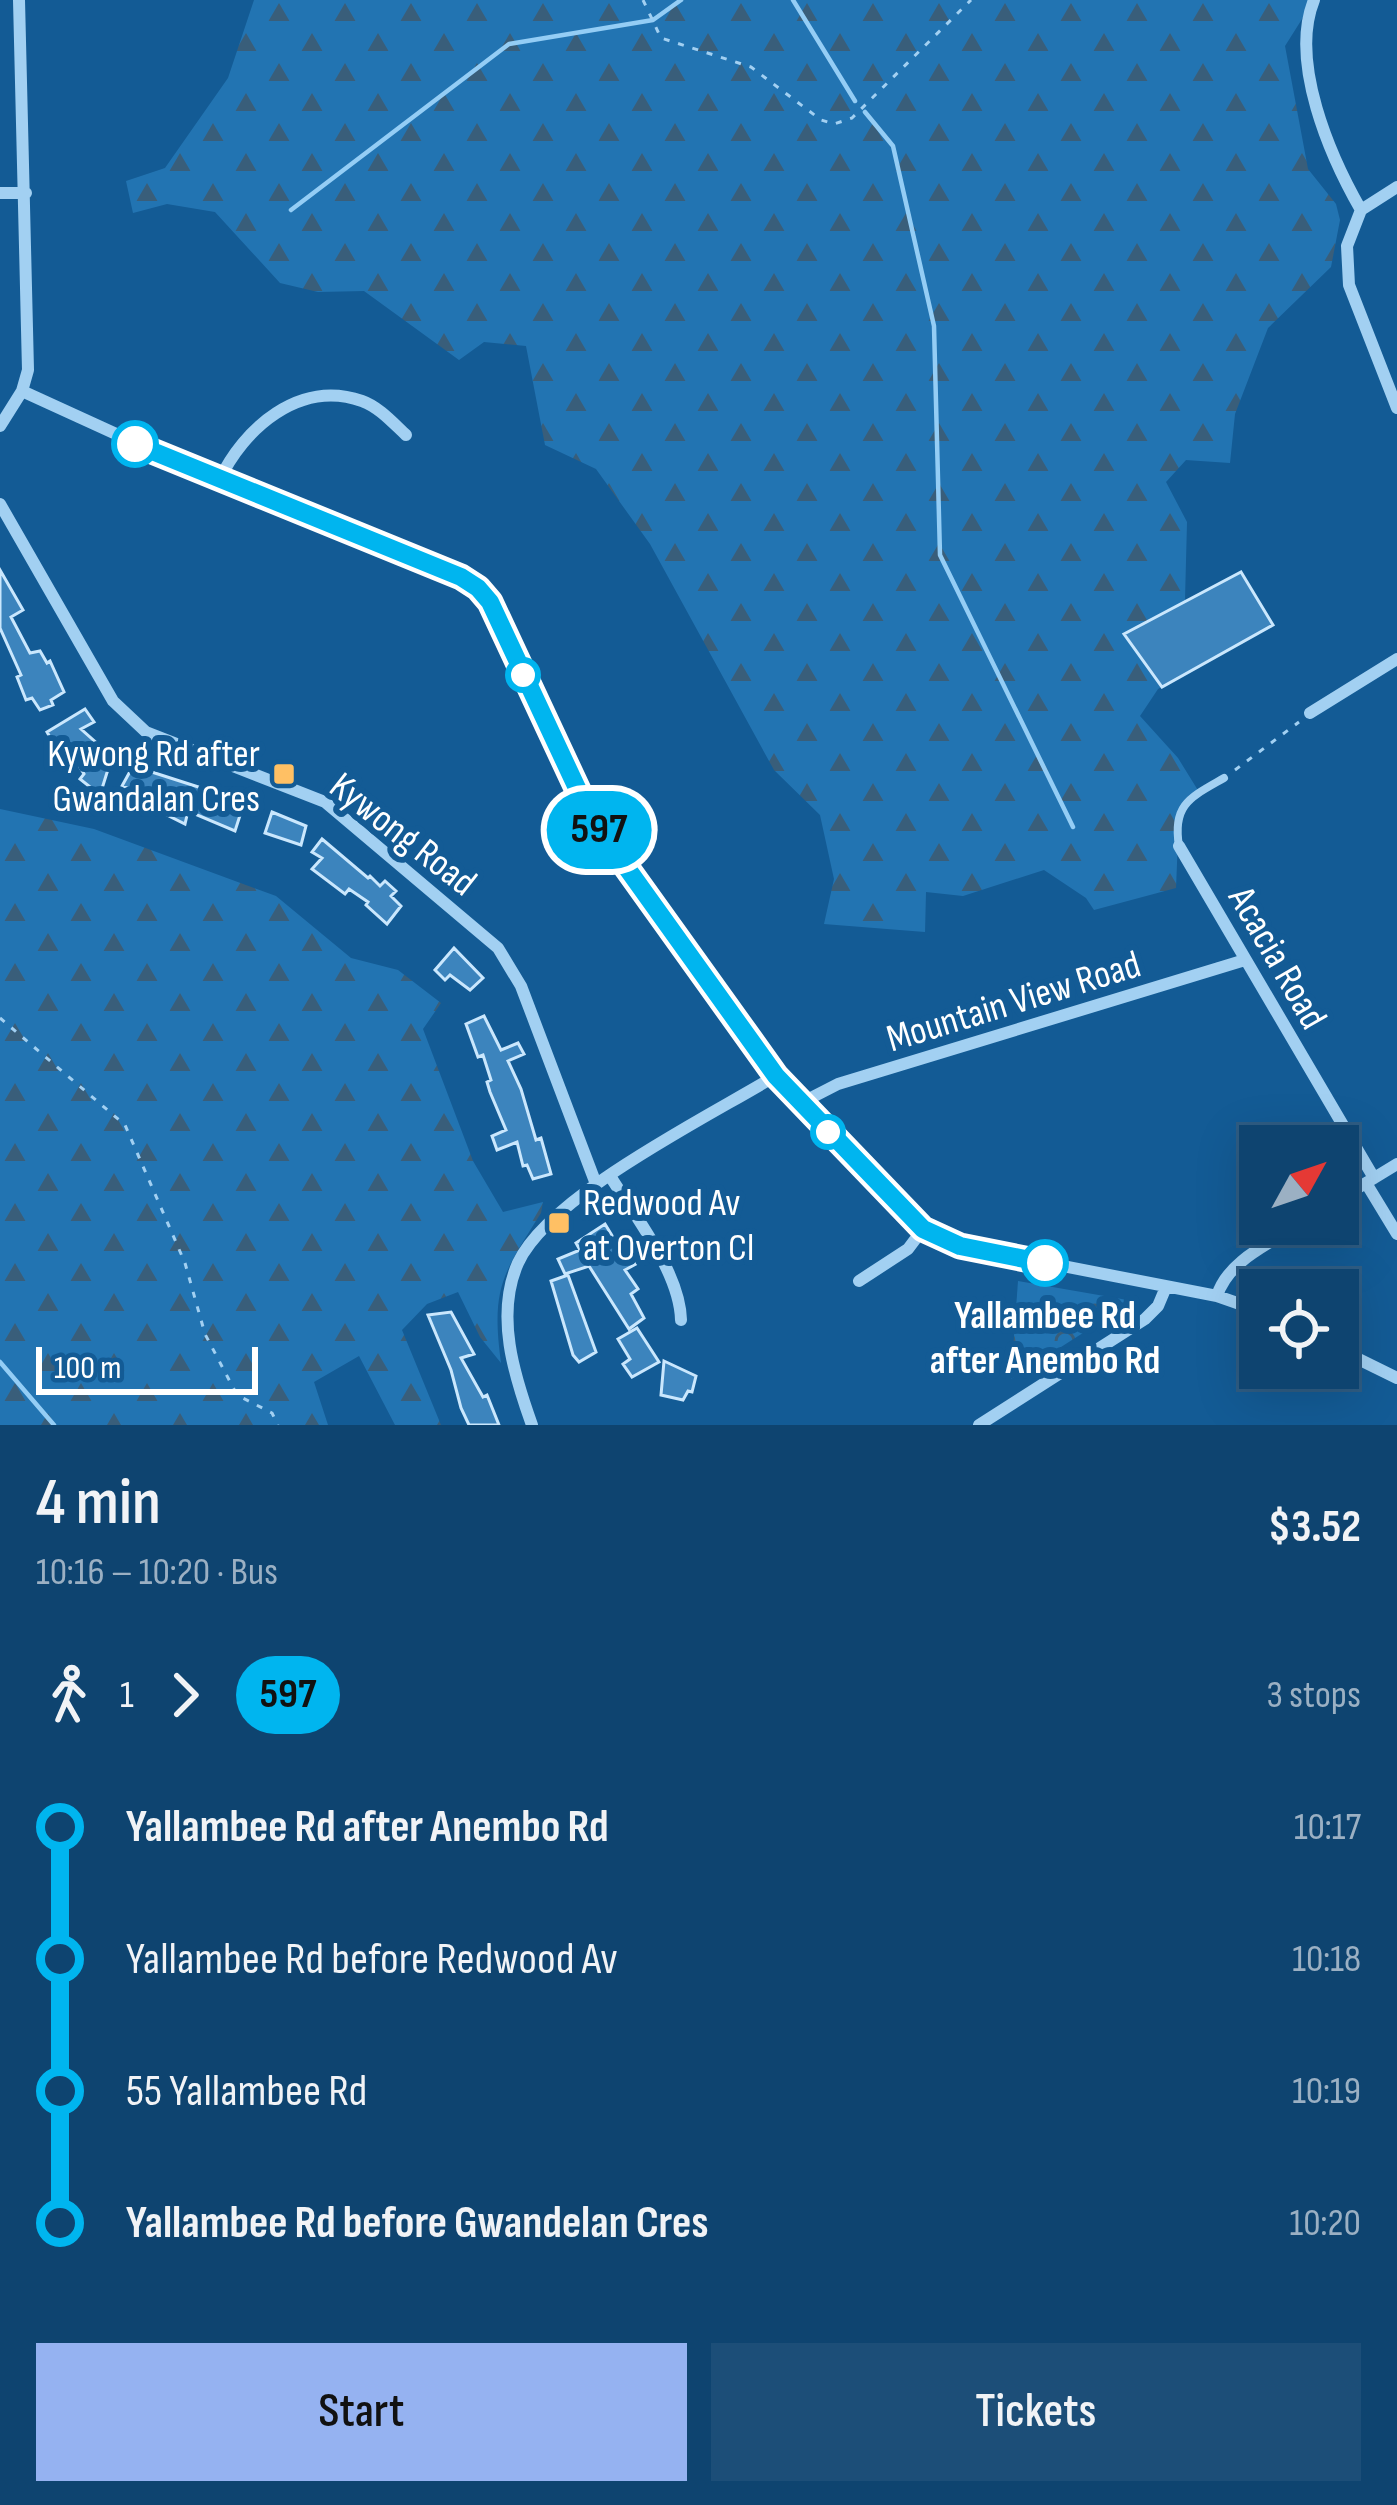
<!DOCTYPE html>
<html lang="en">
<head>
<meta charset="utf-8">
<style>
	:root { --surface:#0e4470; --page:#1c4e78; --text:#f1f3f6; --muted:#9bb0c3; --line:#2e5c83; --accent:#95b2f1 }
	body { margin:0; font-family:"Sofia Sans Condensed",sans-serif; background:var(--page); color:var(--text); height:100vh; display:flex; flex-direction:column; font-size:45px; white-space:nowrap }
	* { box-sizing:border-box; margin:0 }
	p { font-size:39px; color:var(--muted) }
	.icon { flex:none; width:66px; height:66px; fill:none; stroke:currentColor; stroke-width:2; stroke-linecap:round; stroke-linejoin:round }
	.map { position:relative; height:1425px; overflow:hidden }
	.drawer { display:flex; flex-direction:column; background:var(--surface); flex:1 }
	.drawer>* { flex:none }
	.badge { padding:0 24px; border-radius:39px; font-size:42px; line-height:78px }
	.needle { width:78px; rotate:50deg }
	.tools { position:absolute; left:1239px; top:1125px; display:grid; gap:24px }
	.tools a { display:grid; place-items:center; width:120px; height:120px; border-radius:0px; background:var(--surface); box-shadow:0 12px 48px #0002,0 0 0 3px var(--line); font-size:60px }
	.scale { position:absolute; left:36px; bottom:30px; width:222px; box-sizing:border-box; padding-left:12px; border:6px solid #fff; border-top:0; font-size:33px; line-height:42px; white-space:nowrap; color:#fff; -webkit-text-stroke:9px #135b95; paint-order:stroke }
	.map>.badge { position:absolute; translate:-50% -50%; box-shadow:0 0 0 6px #fff }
	.legs { display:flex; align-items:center; gap:18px; height:132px; padding:0 36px; font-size:39px }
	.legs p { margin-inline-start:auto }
	.head { display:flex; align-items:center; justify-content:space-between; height:204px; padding:0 36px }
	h1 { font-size:66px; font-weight:600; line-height:90px }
	.primary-button { display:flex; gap:24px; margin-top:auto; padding:24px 36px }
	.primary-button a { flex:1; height:138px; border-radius:0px; background:var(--accent); color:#111; font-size:48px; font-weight:600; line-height:138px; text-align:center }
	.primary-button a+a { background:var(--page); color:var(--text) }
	ul { padding:0 36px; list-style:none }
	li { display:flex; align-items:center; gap:42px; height:132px; font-size:45px }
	li i { display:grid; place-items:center; width:18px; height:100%; margin:0 15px; background:currentColor }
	li i::after { content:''; width:30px; height:30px; margin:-15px; border:9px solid; border-radius:50%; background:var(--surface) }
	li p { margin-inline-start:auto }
	li:first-child i { background:linear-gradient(#0000 50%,currentColor 0) }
	li:last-child i { background:linear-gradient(currentColor 50%,#0000 0) }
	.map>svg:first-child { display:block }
</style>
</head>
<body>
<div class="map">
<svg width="1397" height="1425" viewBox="0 0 1397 1425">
	<defs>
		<pattern id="forest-firs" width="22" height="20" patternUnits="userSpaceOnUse" patternTransform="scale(3)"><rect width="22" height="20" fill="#2274b2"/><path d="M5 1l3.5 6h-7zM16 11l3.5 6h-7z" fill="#395e7a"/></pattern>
		<pattern id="park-crowns" width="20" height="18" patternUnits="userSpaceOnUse" patternTransform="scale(3)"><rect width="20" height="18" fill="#2274b2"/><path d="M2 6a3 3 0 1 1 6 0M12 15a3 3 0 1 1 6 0" fill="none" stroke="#395e7a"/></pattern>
	</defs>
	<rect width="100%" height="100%" fill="#135b95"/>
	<path fill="url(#forest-firs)" d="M254,0H1314L1285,46L1308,169L1336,204L1340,220L1331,267L1268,328L1235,414L1230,463L1186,460L1166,482L1187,522L1185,599L1207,659L1158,689L1140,716L1178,758L1199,792L1179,813L1176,888L1094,910L1086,898L1044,870L963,896L926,892L925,932L824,924L834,879L820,815L774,770L650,544L596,469L545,445L526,346L484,342L459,360L364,291L318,292L280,283L215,212L167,204L133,213L126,181L165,168L228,78Z
		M0,809L94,829L276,896L351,958L398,970L441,1003L423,1029L473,1161L503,1212L543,1202L541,1213C502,1275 491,1288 501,1363L480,1337L458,1292L427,1304L402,1330L441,1425H395L359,1356L314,1382L328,1425H0Z"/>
	<path fill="url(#park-crowns)" d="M1018,1281L1133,1301L1011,1379Z"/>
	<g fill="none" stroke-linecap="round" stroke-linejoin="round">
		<path stroke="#94cdf5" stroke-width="4.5" d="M793,0L855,101
			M865,112L893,146L934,326L940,555L1073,827
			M291,210L509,44L653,20L681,0
			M0,1362L54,1425"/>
	</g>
	<path fill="#3c84bd" stroke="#cae7fd" stroke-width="3" d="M0,570L23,610L11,617L30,653L40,651L47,663L50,661L64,692L51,700L53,705L40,710L32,698L26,700L17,677L21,675L0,628Z
		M1241,572L1273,625L1162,687L1124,634Z
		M85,709L94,722L81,729L109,754L106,758L110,763L100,795L80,779L84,774L64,741L55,746L47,732Z
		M133,766L211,791L210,794L243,806L235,831L188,811L185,824L157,810L160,801L122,786Z
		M272,812L306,826L301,845L265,833Z
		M322,839L368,878L370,876L380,886L385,881L396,891L391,896L401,906L387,924L366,905L368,902L349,889L345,894L312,869L322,858L312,852Z
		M454,948L483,978L470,990L450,975L445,980L435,970Z
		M484,1016L501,1050L518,1043L524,1054L508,1061L521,1089L536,1140L541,1138L551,1174L533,1179L527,1165L523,1166L517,1142L497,1150L492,1136L506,1130L490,1092L487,1082L491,1080L483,1055L478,1057L466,1024Z
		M605,1224L625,1257L630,1254L636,1264L625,1270L638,1289L631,1294L644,1318L629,1329L589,1266L565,1274L558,1259L580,1250L576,1243Z
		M568,1275L596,1352L579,1362L573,1355L551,1281Z
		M451,1312L474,1354L461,1358L483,1397L487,1395L499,1425H469L461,1408L451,1370L428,1315Z
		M637,1328L659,1362L632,1377L623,1364L630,1359L618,1339Z
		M664,1361L696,1376L692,1392L688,1391L683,1400L661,1395Z"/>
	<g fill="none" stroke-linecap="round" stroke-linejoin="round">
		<path stroke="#a2d0f2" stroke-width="3" stroke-dasharray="6 9" stroke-linecap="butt" d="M643,0L661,38L751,67L821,120L834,124L852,118L971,0
			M1235,770L1299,722
			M0,1018L125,1125L185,1263L205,1334L237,1395L272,1413L278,1425"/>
		<path stroke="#a2d0f2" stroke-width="8" d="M1179,846C1172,804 1191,797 1224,778"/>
		<path stroke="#a2d0f2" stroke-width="12" d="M1314,0C1289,62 1330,156 1361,210L1347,246L1349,285L1397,408
			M0,193H26
			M1361,210L1397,187
			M22,391L219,481L461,577L479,588L490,602L580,800L602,836L777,1075L914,1222L960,1246L1217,1296L1260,1311
			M0,426L22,391L28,370L19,0
			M219,481C243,429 299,379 362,401C379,407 393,423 406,435
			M0,504L113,701L146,732L325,802L498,948L521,986L596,1184
			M1310,713L1397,659
			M1179,846L1374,1178
			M801,1103L838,1084L1245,960
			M610,1176C635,1216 680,1273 681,1320
			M1366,1183L1397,1234
			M1338,1200L1397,1164
			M859,1281L908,1249L923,1229
			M1217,1296C1228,1260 1271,1243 1300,1224
			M1338,1349L1397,1378
			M532,1425C514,1375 495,1315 518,1263C549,1195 710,1116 777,1075
			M979,1425L1145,1319L1158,1306L1166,1287"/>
	</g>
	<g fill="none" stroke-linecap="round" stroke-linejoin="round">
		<defs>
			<path id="line-1" d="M135,444L461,577L478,588L490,602L591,818L776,1076L923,1229L960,1246L1045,1263"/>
		</defs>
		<use href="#line-1" stroke="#fff" stroke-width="27"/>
		<use href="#line-1" stroke="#00b5ef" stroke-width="18"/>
	</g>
	<g fill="#fff" stroke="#00b5ef" stroke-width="6">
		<circle cx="135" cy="444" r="21"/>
		<circle cx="523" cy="675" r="15"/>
		<circle cx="828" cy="1132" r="15"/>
		<circle cx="1045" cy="1263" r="21"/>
	</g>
	<g fill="#ffc064" stroke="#135b95" stroke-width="4.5">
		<rect x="272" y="762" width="24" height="24" rx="6"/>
		<rect x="547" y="1211" width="24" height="24" rx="6"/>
	</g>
	<g text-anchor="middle" stroke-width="12" stroke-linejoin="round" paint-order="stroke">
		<g font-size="39" fill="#fff" stroke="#135b95" text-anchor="end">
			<text x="260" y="766">Kywong Rd after<tspan x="260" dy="45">Gwandalan Cres</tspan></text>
			<text x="583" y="1215" text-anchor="start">Redwood Av<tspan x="583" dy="45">at Overton Cl</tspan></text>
		</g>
		<g font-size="39" fill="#fff" stroke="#135b95">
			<text transform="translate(404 833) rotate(38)" y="14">Kywong Road</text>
			<text transform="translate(1279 957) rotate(60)" y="14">Acacia Road</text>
			<text transform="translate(1013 1000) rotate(-17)" y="14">Mountain View Road</text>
		</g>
		<g font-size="39" font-weight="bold" fill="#fff" stroke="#135b95">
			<text x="1045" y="1328">Yallambee Rd<tspan x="1045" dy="45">after Anembo Rd</tspan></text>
		</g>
	</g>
</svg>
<div class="tools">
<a><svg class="needle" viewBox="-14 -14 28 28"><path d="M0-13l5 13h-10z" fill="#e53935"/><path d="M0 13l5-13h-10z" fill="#9bb0c3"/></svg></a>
<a><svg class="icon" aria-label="locate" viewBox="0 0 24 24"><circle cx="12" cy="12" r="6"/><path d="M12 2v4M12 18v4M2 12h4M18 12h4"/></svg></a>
</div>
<div class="scale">100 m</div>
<b class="badge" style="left:599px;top:830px;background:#00b5ef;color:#111">597</b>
</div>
<section class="drawer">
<div class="head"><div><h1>4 min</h1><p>10:16 – 10:20 · Bus</p></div><b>$3.52</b></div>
<div class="legs"><svg class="icon" aria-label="walk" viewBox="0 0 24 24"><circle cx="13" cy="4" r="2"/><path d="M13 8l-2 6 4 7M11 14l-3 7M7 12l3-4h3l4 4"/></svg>1<svg class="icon" aria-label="forward" viewBox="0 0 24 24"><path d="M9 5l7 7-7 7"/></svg><b class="badge" style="background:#00b5ef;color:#111">597</b><p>3 stops</p></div>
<ul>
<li><i style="color:#00b5ef"></i><b>Yallambee Rd after Anembo Rd</b><p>10:17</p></li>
<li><i style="color:#00b5ef"></i><span>Yallambee Rd before Redwood Av</span><p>10:18</p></li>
<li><i style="color:#00b5ef"></i><span>55 Yallambee Rd</span><p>10:19</p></li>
<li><i style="color:#00b5ef"></i><b>Yallambee Rd before Gwandelan Cres</b><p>10:20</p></li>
</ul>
<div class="primary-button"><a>Start</a><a>Tickets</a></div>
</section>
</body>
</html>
